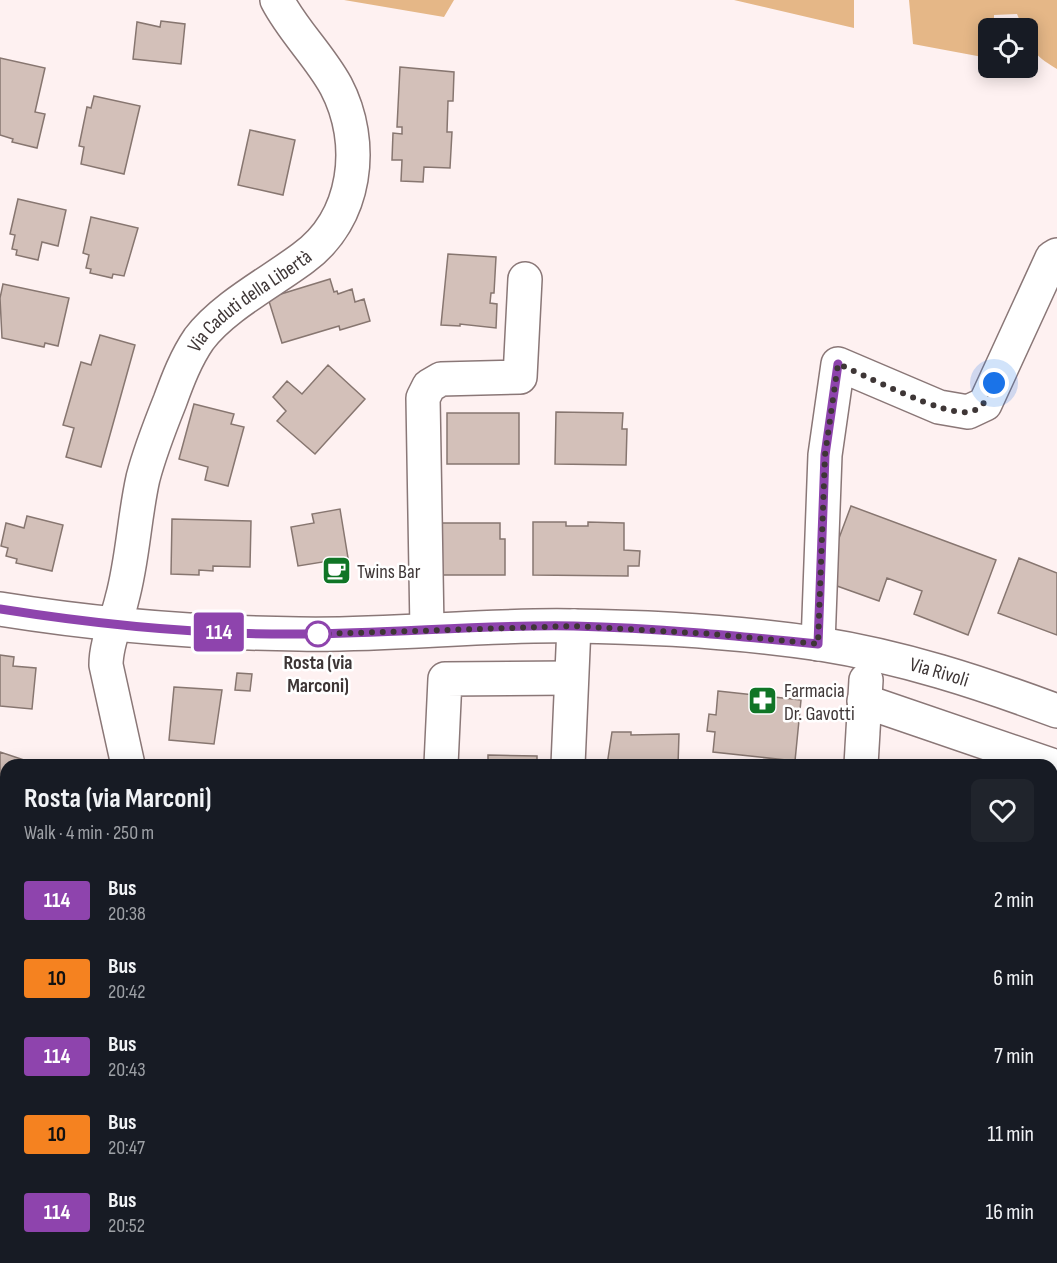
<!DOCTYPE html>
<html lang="en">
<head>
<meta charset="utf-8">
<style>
	:root { --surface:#171b24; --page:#20242c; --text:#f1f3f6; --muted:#9ea1a6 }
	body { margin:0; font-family:"Sofia Sans Condensed",sans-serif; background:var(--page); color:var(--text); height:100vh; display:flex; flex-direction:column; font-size:22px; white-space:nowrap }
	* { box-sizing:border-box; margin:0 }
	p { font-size:20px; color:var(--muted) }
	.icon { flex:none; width:33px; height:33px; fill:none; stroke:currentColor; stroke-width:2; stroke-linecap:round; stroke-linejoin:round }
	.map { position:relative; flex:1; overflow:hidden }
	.drawer { position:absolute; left:0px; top:759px; width:1058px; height:504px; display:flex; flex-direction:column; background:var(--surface); border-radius:18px 18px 0 0; box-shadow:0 3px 15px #0003 }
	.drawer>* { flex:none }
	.badge { padding:0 12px; border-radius:4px; font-size:21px; line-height:39px }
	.controls { position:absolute; left:978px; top:18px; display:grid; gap:12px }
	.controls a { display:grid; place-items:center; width:60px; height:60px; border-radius:9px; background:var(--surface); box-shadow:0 3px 15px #0003; font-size:30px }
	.you { position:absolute; width:30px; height:30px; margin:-15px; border:4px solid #fff; border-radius:50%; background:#1a73e8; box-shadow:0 0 0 9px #1a73e833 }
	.map>.badge { position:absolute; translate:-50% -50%; box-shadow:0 0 0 3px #fff }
	.round { display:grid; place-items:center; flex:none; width:63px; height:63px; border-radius:9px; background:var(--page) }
	.head { display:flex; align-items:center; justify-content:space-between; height:102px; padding:0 24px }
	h1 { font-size:28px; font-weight:700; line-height:45px }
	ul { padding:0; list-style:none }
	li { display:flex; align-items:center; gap:18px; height:78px; padding:0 24px }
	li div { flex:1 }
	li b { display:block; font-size:22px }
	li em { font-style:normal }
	li .badge { min-width:66px; font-weight:700; text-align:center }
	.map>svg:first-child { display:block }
</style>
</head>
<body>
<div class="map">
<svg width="1057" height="1263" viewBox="0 0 1057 1263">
	<rect width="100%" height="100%" fill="#fef1f1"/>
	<path fill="#e5b787" d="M344,0H454L444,17Z
		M734,0H854V28Z
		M909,0H1057V69C1039,58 1028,51 1028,28H1023L1017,14L994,15V28H988V58L913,44Z"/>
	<path fill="#d3c0b9" stroke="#877670" stroke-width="1.5" d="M161,21L185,24L181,64L133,59L137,22L160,27Z
		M0,58L45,68L35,112L45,114L37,148L12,142L13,139L0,135Z
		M400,67L454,72L453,101H448L447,132H452L450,168L424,167L423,182L401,181L402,160H392L393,133L402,134V127H397Z
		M94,96L140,106L124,174L81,164L84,147L79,146L87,107L91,108Z
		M250,130L295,140L283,195L238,185Z
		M18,199L66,210L58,246L42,242L38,260L16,255L17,250L12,249L15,235L10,234Z
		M91,217L138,228L124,276L113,274L112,278L90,273L91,269L86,268L89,255L83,253Z
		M448,254L496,257L494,293H491L490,303L497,304L496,328L460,324V326L441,325Z
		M330,279L334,292L337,291L338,294L352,289L355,302L364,299L370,321L340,330L339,326L282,343L268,298Z
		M3,284L69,298L58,346L45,343L44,347L2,338L0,298Z
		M100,335L135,345L101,467L66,457L74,428L63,425L81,362L91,365Z
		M328,365L365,399L315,454L277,421L286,411L273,397L287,381L302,394Z
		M194,404L234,414L231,424L244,427L228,486L205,480L208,467L179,459Z
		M556,412L623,413L622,429H627L626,465L555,464Z
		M447,413H519V464H447Z
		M851,506L996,560L968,635L914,614L922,591L887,578L879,601L823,581Z
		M340,509L348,558L298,566L291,527L314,523L312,514Z
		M27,516L63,525L52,571L16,563L17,559L6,556L8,548L1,546L6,523L24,528Z
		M172,519L251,521L250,567L213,566V571L199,570V575L171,574Z
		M533,522H566V526H588V522L624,523V550L640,551L639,566H628V576L533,575Z
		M439,523H500V539H505V575H439Z
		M1019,558L1057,573V635L998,613Z
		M0,655L14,657L13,666L36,668L32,709L0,706Z
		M237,673L252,674L250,691L235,690Z
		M174,687L222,690L214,744L169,740Z
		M718,691L801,700L795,761L713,752L715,732L707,731L709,714L716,715Z
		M612,732H631V735L679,734L678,765H607Z
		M0,752L39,765H6V802L0,800Z
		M488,755L537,756V765H488Z
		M0,946L6,966V1026L0,1027Z
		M1057,1120V1150L1052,1144L1053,1126L1056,1127Z
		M0,1146L6,1149V1218L0,1215Z
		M112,1257H173L174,1263H113Z
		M364,1257H412V1263H365Z
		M480,1257H513V1263H480Z
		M513,1257H546V1263H513Z
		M595,1257H694V1263H647V1259H641V1263H595Z
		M732,1257H771V1263H732Z
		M945,1257H995V1263H948L949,1258Z"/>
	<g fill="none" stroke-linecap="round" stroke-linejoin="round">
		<defs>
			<g id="minor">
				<path id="s1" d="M0,609C100,625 198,633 299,634C391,636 482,624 573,626C655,627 739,632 820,644C902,657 979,682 1057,711"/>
				<path d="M427,630L423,398L429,386L441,379L520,377L525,279"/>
				<path d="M818,644L825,455L838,364L939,407L968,412L985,404L1052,258L1057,255"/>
				<path d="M864,701L1057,767"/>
				<path id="s2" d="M128,765L106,665C106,642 117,621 122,599C133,559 134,518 143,478C150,451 160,426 170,401C178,379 186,358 199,339C223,307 271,282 303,258C357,219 366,143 336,86C319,55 293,31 277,0"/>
				<path d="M441,765L445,679L571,678"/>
				<path d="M568,765L574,626"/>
				<path d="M861,765L866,680"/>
				<path d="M1052,868L1057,797"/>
				<path d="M0,1256L10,1263"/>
				<path d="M217,1257L218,1263"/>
				<path d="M834,1263L835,1257"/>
				<path d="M1021,1263L1022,1257"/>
			</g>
		</defs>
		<use href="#minor" stroke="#8a7777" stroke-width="36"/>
		<use href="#minor" stroke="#fff" stroke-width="33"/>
	</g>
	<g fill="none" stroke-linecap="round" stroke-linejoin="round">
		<defs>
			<path id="line" d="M0,609C100,625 201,635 302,634C393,634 484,624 574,626C656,628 737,636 818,644L825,455L838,364"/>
		</defs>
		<use href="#line" stroke="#fff" stroke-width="14"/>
		<use href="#line" stroke="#8e44ad" stroke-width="9"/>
		<path stroke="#3e3636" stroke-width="6" stroke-dasharray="0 10.8" d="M318,634L574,626L713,634L818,644L825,455L838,364C865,375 943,416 968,412C984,410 989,395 994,383"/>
	</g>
	<defs>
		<symbol id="cafe-square" viewBox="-11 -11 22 22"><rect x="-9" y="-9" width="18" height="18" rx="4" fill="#107526" stroke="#fff"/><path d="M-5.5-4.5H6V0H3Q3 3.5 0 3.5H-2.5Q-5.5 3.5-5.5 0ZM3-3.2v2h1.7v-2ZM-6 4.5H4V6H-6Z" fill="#fff"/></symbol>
		<symbol id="pharmacy-square" viewBox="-11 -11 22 22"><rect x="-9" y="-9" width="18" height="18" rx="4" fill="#107526" stroke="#fff"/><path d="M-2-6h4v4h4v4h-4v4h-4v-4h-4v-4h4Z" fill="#fff"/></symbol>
	</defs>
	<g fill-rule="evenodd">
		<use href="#cafe-square" x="320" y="554" width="33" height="33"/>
		<use href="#pharmacy-square" x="746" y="684" width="33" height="33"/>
	</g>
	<circle fill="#fff" stroke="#8e44ad" stroke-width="3" cx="318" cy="634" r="12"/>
	<g text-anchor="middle" stroke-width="5" stroke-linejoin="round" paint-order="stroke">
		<g font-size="20" fill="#3e3636" stroke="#fff">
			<text dy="7" stroke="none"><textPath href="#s2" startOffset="507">Via Caduti della Libertà</textPath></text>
			<text dy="7" stroke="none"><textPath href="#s1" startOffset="945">Via Rivoli</textPath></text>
		</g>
		<g font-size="20" fill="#3e3636" stroke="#fff" text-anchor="start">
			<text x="357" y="578">Twins Bar</text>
			<text x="784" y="697">Farmacia<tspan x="784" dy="23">Dr. Gavotti</tspan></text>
		</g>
		<g font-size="20" font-weight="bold" fill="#3e3636" stroke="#fff">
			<text x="318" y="669">Rosta (via<tspan x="318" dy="23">Marconi)</tspan></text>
		</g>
	</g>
</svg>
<div class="controls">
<a><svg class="icon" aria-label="locate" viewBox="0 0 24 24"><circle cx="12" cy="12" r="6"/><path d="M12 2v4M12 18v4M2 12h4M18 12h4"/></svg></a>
</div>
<div class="you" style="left:994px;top:383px"></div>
<b class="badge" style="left:219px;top:632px;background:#8e44ad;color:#fff">114</b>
<section class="drawer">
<div class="head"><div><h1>Rosta (via Marconi)</h1><p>Walk · 4 min · 250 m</p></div><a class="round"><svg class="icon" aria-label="heart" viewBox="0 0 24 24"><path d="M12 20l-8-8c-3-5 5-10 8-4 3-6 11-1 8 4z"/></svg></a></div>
<ul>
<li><span class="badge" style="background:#8e44ad;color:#fff">114</span><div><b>Bus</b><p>20:38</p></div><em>2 min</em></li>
<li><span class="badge" style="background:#f58220;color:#111">10</span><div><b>Bus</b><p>20:42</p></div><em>6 min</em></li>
<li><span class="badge" style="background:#8e44ad;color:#fff">114</span><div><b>Bus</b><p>20:43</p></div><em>7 min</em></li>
<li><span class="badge" style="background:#f58220;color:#111">10</span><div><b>Bus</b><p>20:47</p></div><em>11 min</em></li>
<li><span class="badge" style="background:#8e44ad;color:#fff">114</span><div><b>Bus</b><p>20:52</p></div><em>16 min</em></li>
</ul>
</section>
</div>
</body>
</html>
